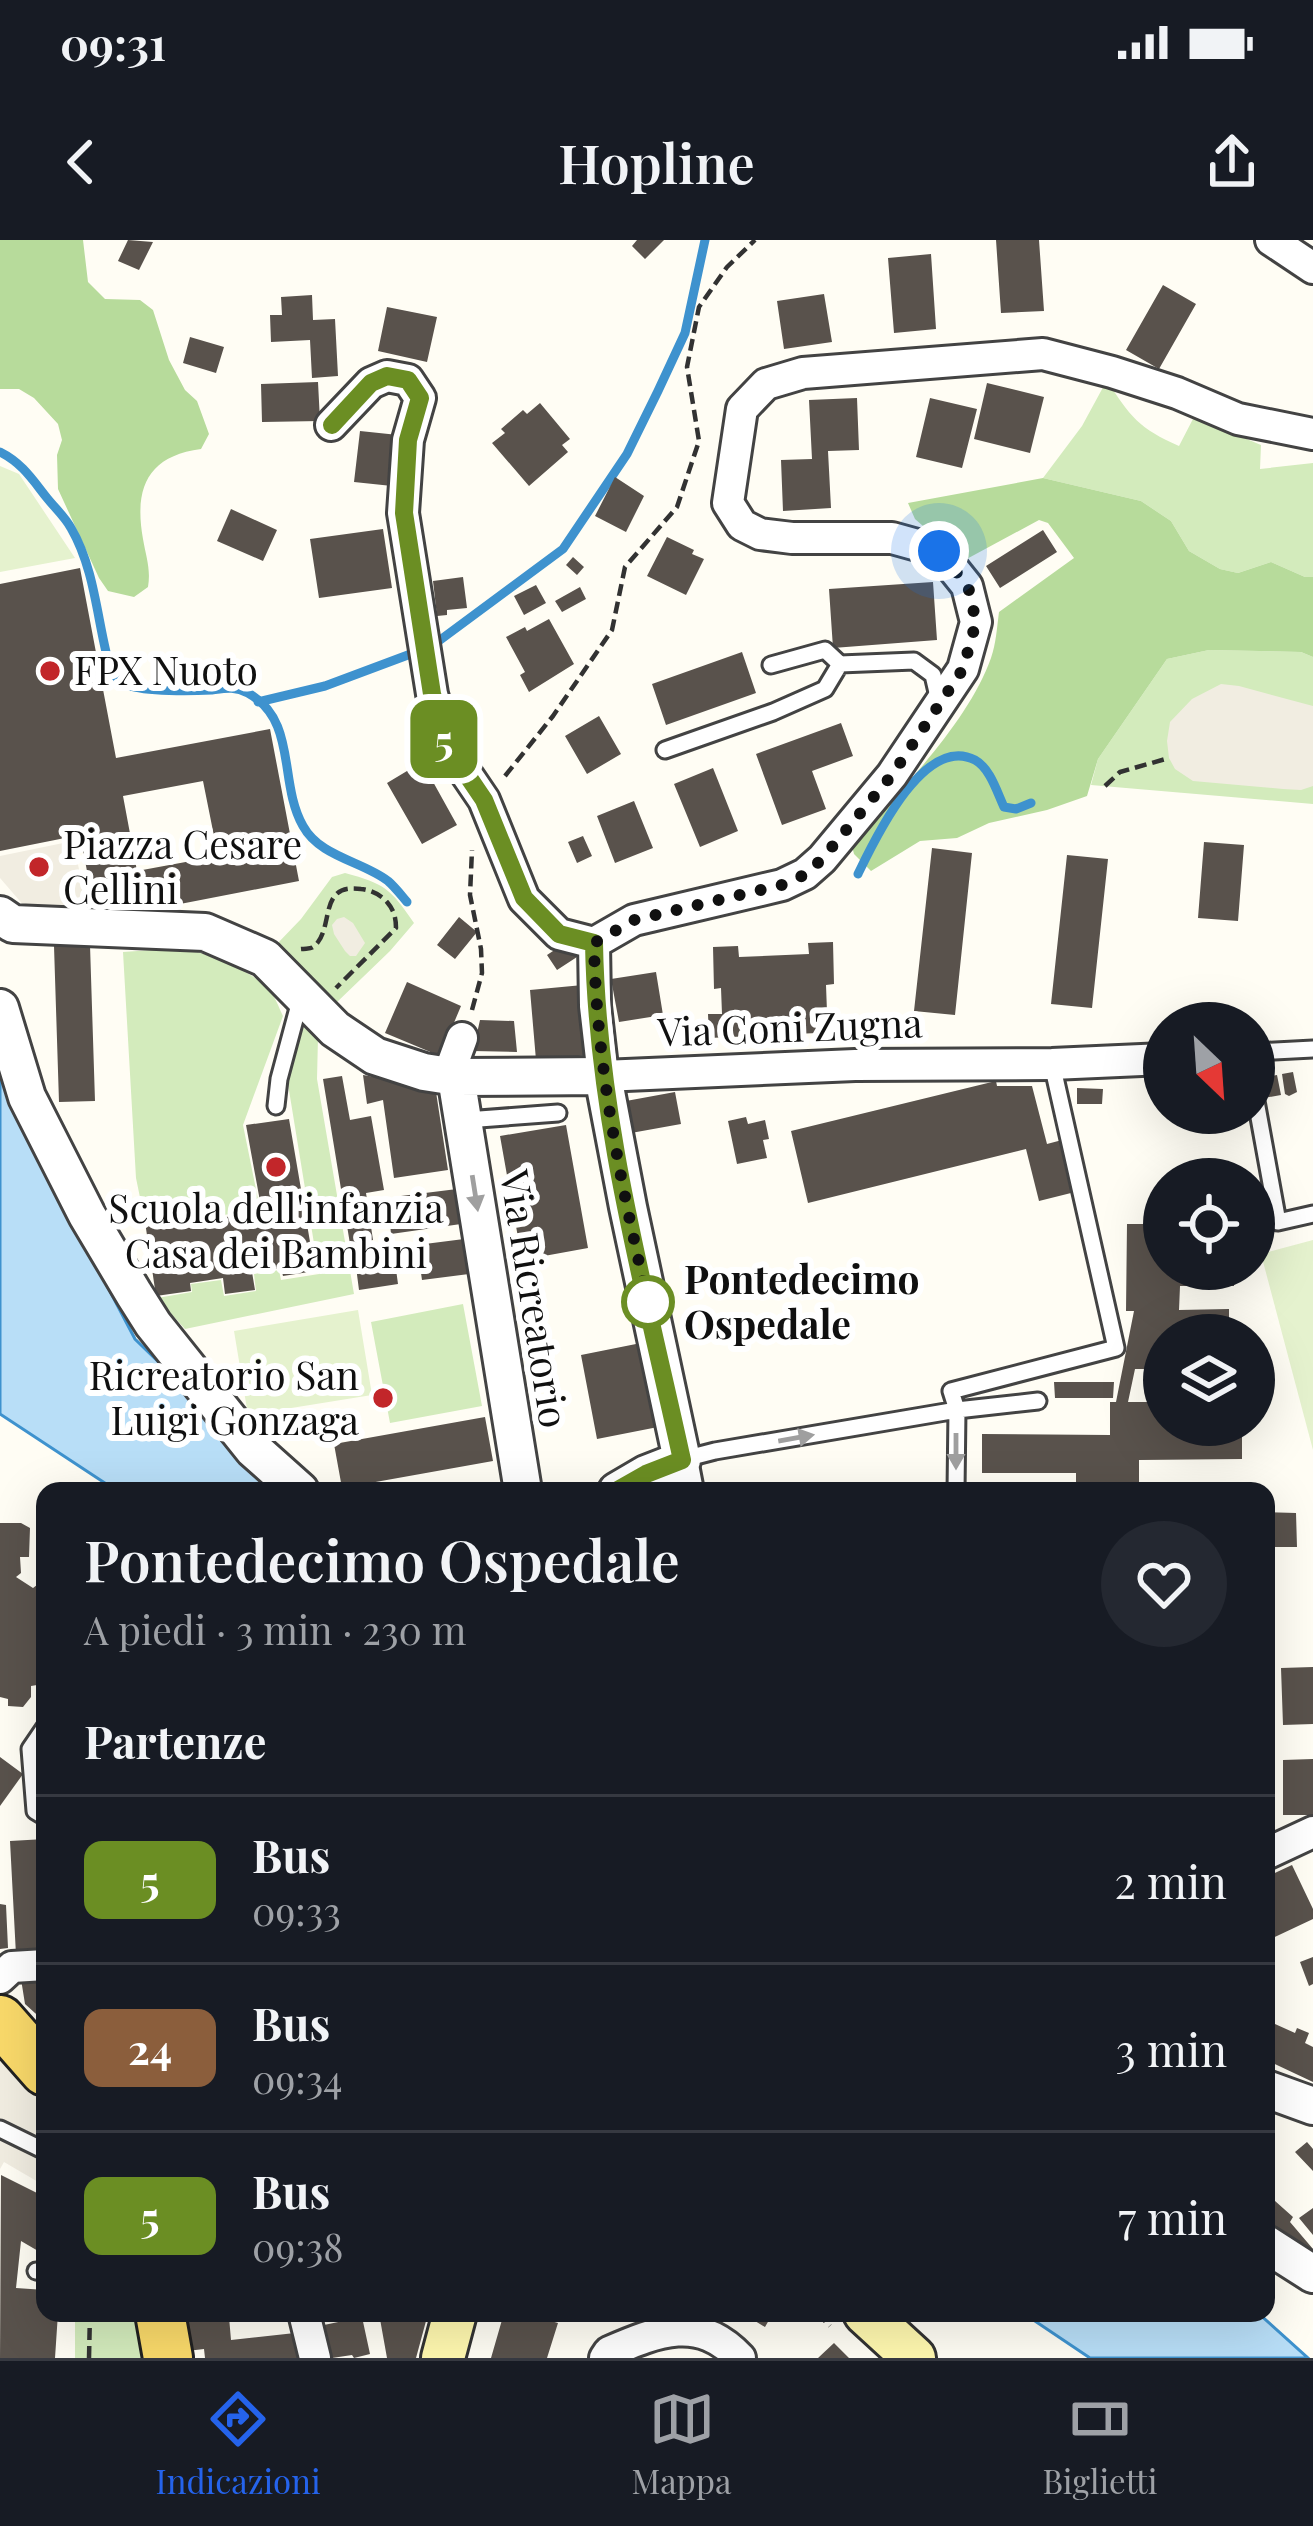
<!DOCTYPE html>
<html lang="it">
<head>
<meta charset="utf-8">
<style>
	:root { --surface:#171b24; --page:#242831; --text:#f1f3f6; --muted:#9ea1a6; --line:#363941; --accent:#2563eb }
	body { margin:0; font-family:"Playfair Display",serif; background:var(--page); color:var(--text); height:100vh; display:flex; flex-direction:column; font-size:45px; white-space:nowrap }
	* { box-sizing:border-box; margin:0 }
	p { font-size:39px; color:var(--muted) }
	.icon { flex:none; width:66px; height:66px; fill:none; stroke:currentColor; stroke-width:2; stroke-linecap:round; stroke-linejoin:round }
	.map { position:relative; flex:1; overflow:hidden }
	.drawer { position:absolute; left:36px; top:1242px; width:1239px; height:840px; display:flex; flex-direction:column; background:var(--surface); border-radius:24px; box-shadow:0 12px 48px #0002 }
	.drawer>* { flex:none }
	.badge { padding:0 24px; border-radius:18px; font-size:42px; line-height:78px }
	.needle { width:78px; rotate:155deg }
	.tools { position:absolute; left:1143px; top:762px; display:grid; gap:24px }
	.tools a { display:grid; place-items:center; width:132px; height:132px; border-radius:50%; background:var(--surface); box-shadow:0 12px 48px #0002; font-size:60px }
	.you { position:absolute; width:60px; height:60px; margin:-30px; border:9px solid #fff; border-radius:50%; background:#1a73e8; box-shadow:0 0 0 18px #1a73e833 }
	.map>.badge { position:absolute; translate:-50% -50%; box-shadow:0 0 0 6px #fff }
	h2 { padding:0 48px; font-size:45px; line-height:108px }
	.round { display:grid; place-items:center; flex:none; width:126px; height:126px; border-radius:63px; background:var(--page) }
	.head { display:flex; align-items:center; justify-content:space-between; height:204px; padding:0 48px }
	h1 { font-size:57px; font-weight:600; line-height:90px }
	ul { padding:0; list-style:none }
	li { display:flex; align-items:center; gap:36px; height:168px; padding:0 48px; border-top:3px solid var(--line) }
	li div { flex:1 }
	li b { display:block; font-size:45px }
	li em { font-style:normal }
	li .badge { min-width:132px; font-weight:700; text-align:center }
	.status { display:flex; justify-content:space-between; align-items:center; height:84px; padding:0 60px; background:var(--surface); direction:ltr }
	.status svg { height:33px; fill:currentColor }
	header { display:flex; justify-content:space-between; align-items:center; height:156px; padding:0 48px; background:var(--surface); font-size:54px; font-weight:600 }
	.dock { display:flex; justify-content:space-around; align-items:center; height:168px; border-top:3px solid var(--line); background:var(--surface); font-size:33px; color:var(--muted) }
	.dock a { display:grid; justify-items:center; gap:6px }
	.dock .active { color:var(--accent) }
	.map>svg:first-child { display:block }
</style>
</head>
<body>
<div class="status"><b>09:31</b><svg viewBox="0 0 49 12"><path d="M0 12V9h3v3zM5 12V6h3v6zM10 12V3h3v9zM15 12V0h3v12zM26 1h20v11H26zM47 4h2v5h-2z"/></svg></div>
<header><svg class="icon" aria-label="back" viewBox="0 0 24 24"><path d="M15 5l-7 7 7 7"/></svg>Hopline<svg class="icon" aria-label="share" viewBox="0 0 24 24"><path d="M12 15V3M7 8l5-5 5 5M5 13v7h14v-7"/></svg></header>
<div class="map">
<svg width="1313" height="2118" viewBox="0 0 1313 2118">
	<rect width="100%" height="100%" fill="#fffdf4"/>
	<path fill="#d3ebbc" d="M1107,140C1129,176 1140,189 1179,206L1194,177L1261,205L1260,229L1313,223V337H1305L1271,322L1238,333L1220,329L1189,311L1171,281L1141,261L1043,238L1082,186Z
		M1209,410L1301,412L1313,417V564L1091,545L1098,519L1167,419Z
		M345,633C385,644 390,648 414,683L390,711L335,764L275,706L301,679L332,637Z
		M181,708C204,712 254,731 269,750C275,756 279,768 283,776L243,885L260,969L193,980L190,965L143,972L136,938L123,712Z
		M300,785L318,797L317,839L354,1054L185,1089L157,1058L192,1052L191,1044L221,1040L224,1056L256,1051L254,1034L279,1030L281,1040L319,1034L287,838Z
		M463,1064L482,1166L390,1183L371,1082Z
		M75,2073H144L154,2118H75Z"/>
	<path fill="#b7db9b" d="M0,0H83L88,42L105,59L140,60L153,70L169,120L185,150L197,161L209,194L201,209C147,216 134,249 143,299C146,317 151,329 148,347L134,357L108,351L99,338L58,249L57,215L62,200L58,184L34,158L19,149H0Z
		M1043,238L1141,261L1171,281L1189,311L1220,329L1238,333L1271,322L1305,337H1313V417L1301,412L1209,410L1167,419L1098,519L1087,556L1047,570L989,583L957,598L920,601L871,631L854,614L852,606C898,552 967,485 991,418C996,404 997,387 999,372L1074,318L1048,283L1039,280L963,321L915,279L908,263Z"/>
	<path fill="#e5f2ce" d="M0,226L19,234L75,318L0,332Z
		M1313,1000V1210L1261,1014Z
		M358,1070L372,1155L248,1175L234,1091Z"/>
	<path fill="#f1ede1" d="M1221,444L1239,446L1313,466V546L1301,550L1283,549L1193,541L1175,529L1169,518L1167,501L1170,482L1192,459Z
		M73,601L87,667H25L0,638V616Z
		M344,677L353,683L365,703L356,716H350L345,711L334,694L332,685L337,679Z
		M0,1780L45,1831V1946L4,1922L0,1929Z"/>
	<path fill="#b8def7" stroke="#3e92ce" stroke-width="3" d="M0,829L15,870L135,1099L168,1131L327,1251H117L0,1174Z
		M1023,2073H1258L1308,2118H1090Z"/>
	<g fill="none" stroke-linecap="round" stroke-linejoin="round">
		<path stroke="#3e92ce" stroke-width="9" d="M0,212C22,223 32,239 47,258C55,268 65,277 71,288C97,333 97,387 112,435C118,439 122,443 128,445C146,452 192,451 212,450C226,448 235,446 248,453C298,481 278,542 303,586C320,617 362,621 388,641C395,647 401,655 407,662
			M258,462L325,446L432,406L563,309L627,214L658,151L685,93L705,0
			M858,634C875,599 924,494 975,520C990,528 997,552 1004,567L1016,569L1031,563"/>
	</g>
	<path fill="#59524c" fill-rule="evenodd" d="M128,0L153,2L139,30L118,21Z
		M637,0H664L645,19L632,6Z
		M996,0H1039L1044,71L1001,73Z
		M931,14L936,89L894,93L888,18Z
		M1163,45L1196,64L1159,129L1126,110Z
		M824,54L832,102L784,109L777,61Z
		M312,55L313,80L335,79L338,136L312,138L310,100L271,102L270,75H282L281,57Z
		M387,67L437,77L427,122L378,111Z
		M190,97L224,107L216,133L183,123Z
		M318,142L320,181L262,182L261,144Z
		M987,143L1044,157L1030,213L974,199Z
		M857,158L859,210L828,211L831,268L783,271L781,220L812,219L809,160Z
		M930,158L977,169L962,228L916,217Z
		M540,163L570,199L562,205L568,212L529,246L492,203L505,193L501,189L523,170L527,174Z
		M360,191L398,195L392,246L354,242Z
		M615,237L644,256L626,292L595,276Z
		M231,269L277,290L263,321L217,301Z
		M383,289L392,348L319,358L310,299Z
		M1043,290L1057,312L1000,348L986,326Z
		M667,297L694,310L692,314L704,319L686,355L647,336Z
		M573,317L584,327L577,335L566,325Z
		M80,328L116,518L270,489L299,641L144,671L143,664L133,666L132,660L94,667L80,595L0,611V344ZM203,541L218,616L137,631L123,556Z
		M463,337L467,368L447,370V375L437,376L433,341Z
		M933,342L937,400L833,408L829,349Z
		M536,345L546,363L524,375L514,356Z
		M580,347L586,359L562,372L555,361Z
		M549,379L574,424L529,452L520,435L525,432L506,397L525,387L527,391Z
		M742,412L756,453L666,485L652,444Z
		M599,476L621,514L587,534L565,496Z
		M841,483L853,516L812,531L826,569L782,585L756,514Z
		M422,522L457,585L422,604L387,543Z
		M713,528L738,591L700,607L674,544Z
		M634,561L653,608L615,623L597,576Z
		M583,596L592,616L577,623L568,602Z
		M1204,602L1244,605L1238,681L1198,678Z
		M932,608L972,613L955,775L914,771Z
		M1067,615L1108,619L1092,768L1051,764Z
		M459,677L477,692L455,719L437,705Z
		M833,702L834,744L826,745L827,772H838L839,792L709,798L708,774H722L721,748L714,749L713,707L738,706L739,717L809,714L808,703Z
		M90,705L95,861L59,862L54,706Z
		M562,705L577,717L557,730L547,715Z
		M656,732L663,775L619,782L611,739Z
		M407,742L461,766L440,816L385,793Z
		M583,745L589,815L536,820L530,750Z
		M480,780L514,781L517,812L473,811Z
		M1293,832L1297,852L1289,856L1285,854L1282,834Z
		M363,835L422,845L428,853L436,852L448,930L394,938L383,860L367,864Z
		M1277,835L1281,855L1264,858L1260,838Z
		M342,836L350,880L371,876L384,950L366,953L373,1000L350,1004L323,839Z
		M996,841L997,846H1032L1047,904L1062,900L1075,952L1039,961L1026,909L808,963L791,891Z
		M1077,848L1103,849L1102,864H1077Z
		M675,852L681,884L631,893L626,861Z
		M746,877L748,884L765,880L769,899L763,900L767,918L737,924L728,881Z
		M289,879L315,1031L283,1036L281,1028L252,1032L255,1050L225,1054L223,1038L190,1043L191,1051L156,1056L144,975L189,968L191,982L262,972L246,885Z
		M566,885L588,1008L522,1020L500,896Z
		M457,949L461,984L391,994L389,973L403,970L401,956Z
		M1127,984H1164V1029H1234V1046H1180L1179,1070L1229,1069V1095H1164V1129H1135L1128,1162H1164V1185H1242V1219L1139,1220V1251H1076V1233H982V1194L1110,1195V1162H1116L1134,1071H1126Z
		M464,999L469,1034L422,1040L417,1005Z
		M395,1022L398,1044L359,1050L356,1027Z
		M641,1103L658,1187L597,1199L581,1115Z
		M1054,1142H1114L1113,1158H1055Z
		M485,1177L493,1221L342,1248L334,1204Z
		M1266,1272L1296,1273L1297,1307H1266Z
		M0,1283H21L30,1288L29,1317H20L21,1333L16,1337L33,1348L45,1339V1404L38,1413L37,1445L31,1446V1457L23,1467L8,1466V1459L0,1457Z
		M1313,1427V1484L1283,1485L1281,1428Z
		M0,1517L23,1534L0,1566Z
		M1313,1519V1575H1283V1520Z
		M45,1599V1713L16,1715L10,1601Z
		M1292,1625L1313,1669V1679L1266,1701V1637Z
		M0,1664L6,1665L8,1708L0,1709Z
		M1313,1717V1744L1309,1746L1300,1722Z
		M45,1737V1782L25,1764L21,1739Z
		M1266,1780L1295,1793L1297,1788L1309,1793L1305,1803L1313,1807V1842L1266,1820Z
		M1307,1902L1313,1909V1931L1295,1912Z
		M1,1935L45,1957V2015L21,2001L16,2048L45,2050V2073H58L55,2118H0Z
		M1266,1953L1293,1977L1290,1982L1313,2009L1302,2021L1266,1987Z
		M1313,1968V1995L1299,1978Z
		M504,2073H539L537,2077L558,2083L547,2118H491Z
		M742,2073H773L765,2087Z
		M397,2074L426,2081L416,2118H387L380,2079Z
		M229,2077L231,2100L295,2093L298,2118H205L204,2109L187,2111L183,2082Z
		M362,2077L370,2114L354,2118L352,2115L332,2118L324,2085Z
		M834,2103L849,2118H818Z"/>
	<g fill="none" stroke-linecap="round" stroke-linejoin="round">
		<defs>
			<path id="service" d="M771,425L825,410L840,424L914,421L933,435L939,461
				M665,510L773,472L825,449L840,424
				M1254,812L1313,809
				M1254,850L1278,982L1313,974
				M276,866L279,839L301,757
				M466,880L558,873
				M684,1219L715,1211L957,1170L1038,1161
				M956,1251L957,1170L951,1151L1116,1108L1052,824
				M45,1487L30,1509L35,1571L45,1577
				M0,1889L45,1911
				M36,2031L45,2032"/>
			<path id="minor" d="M1271,0L1313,28
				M331,185L371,143L387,136L408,140L420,158L408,200L403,273L432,454L446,504L484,560L524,659L559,694L594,703
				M594,703L634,680L782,645L805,634L822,619L892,535L963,429L976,382L967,346L939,311L892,298H792L760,294L742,285L728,263L742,169L766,144L803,133L1043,114L1112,132L1177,153L1238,179L1313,194
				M594,703L595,766L603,836L855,825L1052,824L1164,819
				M448,836L462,798
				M682,1220L688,1251
				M1266,1614L1313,1592
				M0,1738L12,1727L45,1725
				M304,2073L315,2118
				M605,2118L609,2112C658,2091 699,2074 740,2118"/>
			<path id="tertiary" d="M0,675L13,684L205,692L265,718L335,789L375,816L424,832L456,837L603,836L628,967L682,1220L646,1234L617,1251
				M0,768L27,857L87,975L134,1054L153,1084L253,1209L300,1251
				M456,837L523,1251
				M1266,1849L1313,1866
				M1266,2004L1313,2034"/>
			<path id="secondary" d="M865,2073L914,2118
				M443,2118L455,2073"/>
			<path id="primary" d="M0,1780L45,1831
				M160,2073L168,2118"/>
		</defs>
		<use href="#service" stroke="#434343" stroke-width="21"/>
		<use href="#minor" stroke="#434343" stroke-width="36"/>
		<use href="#tertiary" stroke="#434343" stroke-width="42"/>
		<use href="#secondary" stroke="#323232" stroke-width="48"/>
		<use href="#primary" stroke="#212121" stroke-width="54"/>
		<path stroke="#323232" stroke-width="4.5" stroke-dasharray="12 6" stroke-linecap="butt" d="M505,536L553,476L612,390L625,327L677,267L699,201L687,127L699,67L727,27L755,0
			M1105,546L1120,532L1169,518
			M301,709C311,708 312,710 318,702C333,682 320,643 361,649C371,650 381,655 387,662C394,670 396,678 396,688L336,748
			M472,770L482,733L481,709L470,655L472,610
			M817,2073L830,2086
			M89,2118L90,2073"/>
		<use href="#service" stroke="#fff" stroke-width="15"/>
		<use href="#minor" stroke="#fff" stroke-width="30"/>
		<use href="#tertiary" stroke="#fff" stroke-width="36"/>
		<use href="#secondary" stroke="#fff8af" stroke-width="42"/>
		<use href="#primary" stroke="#f9d96a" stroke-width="48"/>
	</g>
	<defs><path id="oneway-solid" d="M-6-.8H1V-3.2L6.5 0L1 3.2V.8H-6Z" transform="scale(3)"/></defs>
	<g fill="#9f9f9f">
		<use href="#oneway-solid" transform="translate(475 953) rotate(81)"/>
		<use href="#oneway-solid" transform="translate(796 1198) rotate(-10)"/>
		<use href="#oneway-solid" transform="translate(956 1211) rotate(90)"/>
	</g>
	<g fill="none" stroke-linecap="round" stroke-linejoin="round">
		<defs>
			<path id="line" d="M332,185L371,143L387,136L408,140L420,158L408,200L404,273L432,454L446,504L484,560L524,658L559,694L594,703C597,878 645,1050 682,1220L646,1234L616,1251"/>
		</defs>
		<use href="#line" stroke="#fff" stroke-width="27"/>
		<use href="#line" stroke="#6b8e23" stroke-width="18"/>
		<path stroke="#101010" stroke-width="12" stroke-dasharray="0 21.6" d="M648,1062C621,944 596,825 594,703L634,680L782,645L806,634L822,619L892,535L963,429L976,382L968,346L939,311"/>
	</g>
	<g fill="#c2262a" stroke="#fff" stroke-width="4.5">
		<circle cx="50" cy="431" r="12"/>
		<circle cx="39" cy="627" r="12"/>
		<circle cx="276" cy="927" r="12"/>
		<circle cx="383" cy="1158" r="12"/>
	</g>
	<circle fill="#fff" stroke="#6b8e23" stroke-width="6" cx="648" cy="1062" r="24"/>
	<g text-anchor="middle" stroke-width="12" stroke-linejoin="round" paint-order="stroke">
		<g font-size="39" fill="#101010" stroke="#fff" text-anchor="start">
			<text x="74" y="445">FPX Nuoto</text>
			<text x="63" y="619">Piazza Cesare<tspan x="63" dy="45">Cellini</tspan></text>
			<text x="276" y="983" text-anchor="middle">Scuola dell'infanzia<tspan x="276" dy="45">Casa dei Bambini</tspan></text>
			<text x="359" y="1150" text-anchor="end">Ricreatorio San<tspan x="359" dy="45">Luigi Gonzaga</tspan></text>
		</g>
		<g font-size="39" fill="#101010" stroke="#fff">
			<text transform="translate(790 788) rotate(-2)" y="14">Via Coni Zugna</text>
			<text transform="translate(534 1059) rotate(81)" y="14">Via Ricreatorio</text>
		</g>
		<g font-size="39" font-weight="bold" fill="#101010" stroke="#fff" text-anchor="start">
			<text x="684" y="1054">Pontedecimo<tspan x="684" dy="45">Ospedale</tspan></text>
		</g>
	</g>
</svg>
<div class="tools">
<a><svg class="needle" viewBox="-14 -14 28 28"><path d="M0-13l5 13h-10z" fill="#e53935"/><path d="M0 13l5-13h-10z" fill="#9ea1a6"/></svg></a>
<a><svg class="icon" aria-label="locate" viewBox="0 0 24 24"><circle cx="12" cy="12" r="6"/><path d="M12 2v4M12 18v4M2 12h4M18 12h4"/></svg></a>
<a><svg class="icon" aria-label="layers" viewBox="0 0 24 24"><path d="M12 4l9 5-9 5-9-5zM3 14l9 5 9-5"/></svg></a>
</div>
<div class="you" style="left:939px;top:311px"></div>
<b class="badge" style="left:444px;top:499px;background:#6b8e23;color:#fff">5</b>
<section class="drawer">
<div class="head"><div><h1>Pontedecimo Ospedale</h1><p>A piedi · 3 min · 230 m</p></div><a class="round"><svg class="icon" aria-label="heart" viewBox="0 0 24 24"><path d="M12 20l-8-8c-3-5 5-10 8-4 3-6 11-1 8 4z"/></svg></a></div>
<h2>Partenze</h2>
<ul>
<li><span class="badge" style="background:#6b8e23;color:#fff">5</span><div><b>Bus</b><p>09:33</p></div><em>2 min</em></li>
<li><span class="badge" style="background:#8b5e3c;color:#fff">24</span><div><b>Bus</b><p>09:34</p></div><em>3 min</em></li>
<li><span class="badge" style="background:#6b8e23;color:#fff">5</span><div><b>Bus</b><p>09:38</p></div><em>7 min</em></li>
</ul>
</section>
</div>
<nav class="dock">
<a class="active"><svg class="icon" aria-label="directions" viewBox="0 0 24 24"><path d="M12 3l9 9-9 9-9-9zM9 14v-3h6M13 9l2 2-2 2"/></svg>Indicazioni</a>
<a><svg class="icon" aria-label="map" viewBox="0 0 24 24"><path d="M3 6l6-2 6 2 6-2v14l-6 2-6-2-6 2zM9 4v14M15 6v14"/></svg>Mappa</a>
<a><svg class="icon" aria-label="tickets" viewBox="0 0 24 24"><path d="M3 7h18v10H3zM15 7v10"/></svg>Biglietti</a>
</nav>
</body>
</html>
